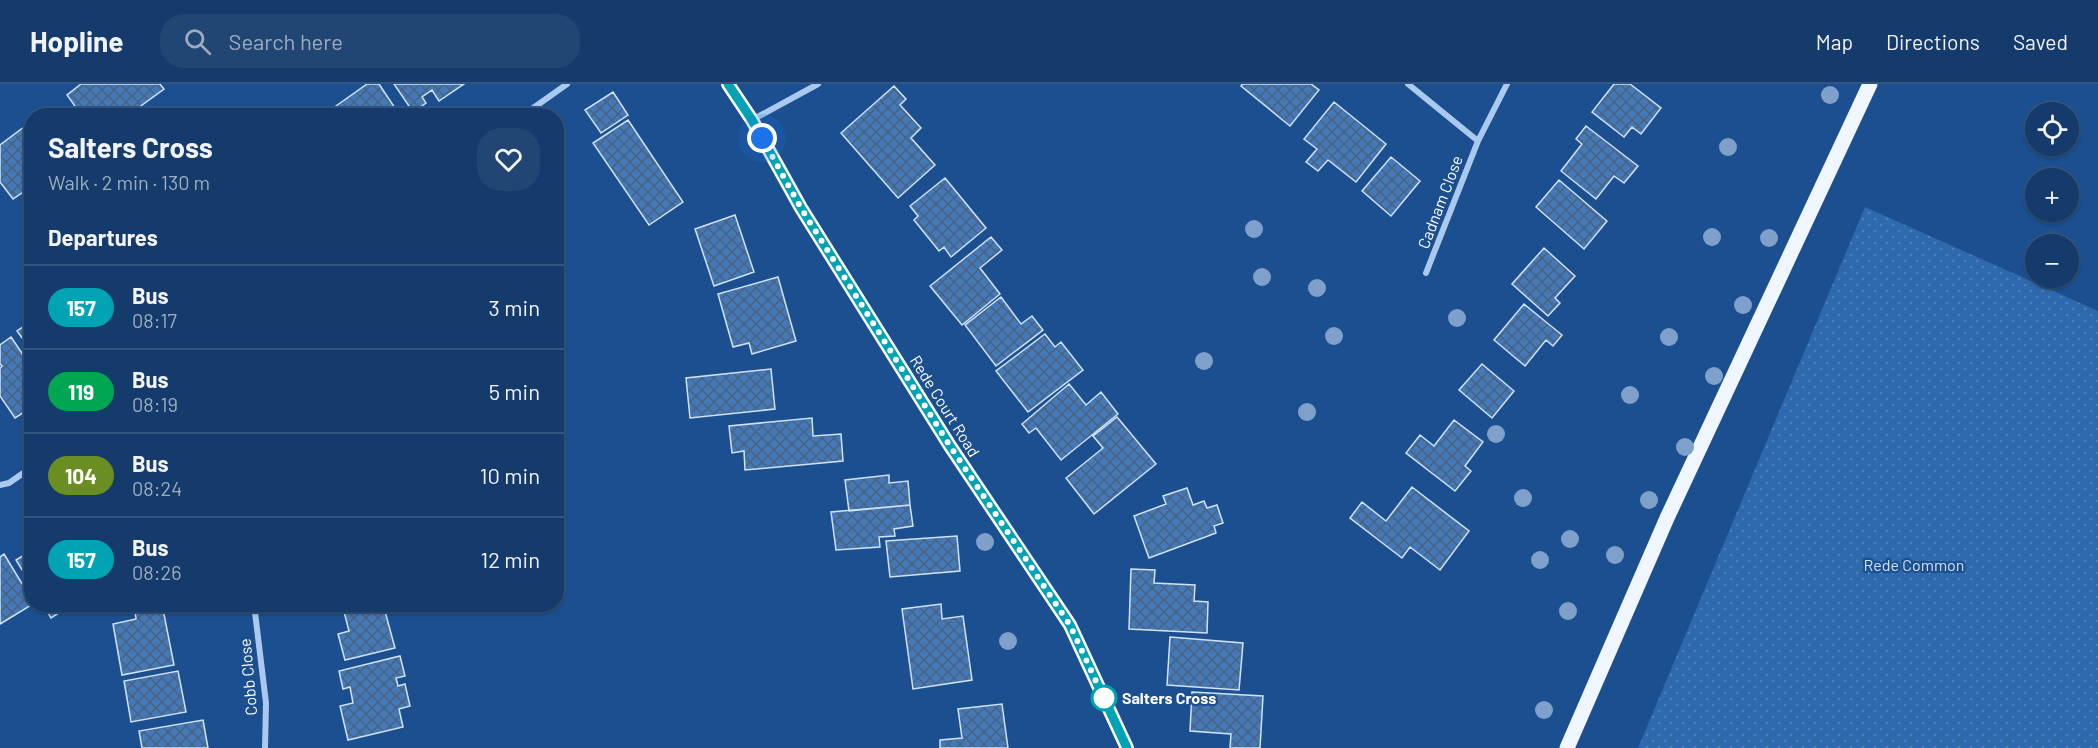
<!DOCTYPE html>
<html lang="en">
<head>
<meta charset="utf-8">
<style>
	:root { --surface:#143b6b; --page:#214673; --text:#f1f3f6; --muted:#9dadc1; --line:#33557e }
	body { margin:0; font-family:Barlow,sans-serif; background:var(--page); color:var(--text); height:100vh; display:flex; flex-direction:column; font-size:22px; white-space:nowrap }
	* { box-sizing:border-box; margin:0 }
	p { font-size:20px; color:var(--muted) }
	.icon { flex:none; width:33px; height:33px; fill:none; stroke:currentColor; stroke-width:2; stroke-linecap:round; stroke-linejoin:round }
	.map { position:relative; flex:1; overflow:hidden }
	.sheet { position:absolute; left:24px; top:24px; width:540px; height:504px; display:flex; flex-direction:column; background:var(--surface); border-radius:24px; box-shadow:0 2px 4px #0004,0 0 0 2px var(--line) }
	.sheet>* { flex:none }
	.badge { padding:0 12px; border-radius:20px; font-size:21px; line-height:39px }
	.buttons { position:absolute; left:2025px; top:18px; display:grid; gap:12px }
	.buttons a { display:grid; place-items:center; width:54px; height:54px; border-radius:50%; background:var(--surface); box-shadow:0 2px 4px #0004,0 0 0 2px var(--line); font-size:30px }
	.you { position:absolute; width:30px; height:30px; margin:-15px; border:4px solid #fff; border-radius:50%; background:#1a73e8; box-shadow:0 0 0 9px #1a73e833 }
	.map>.badge { position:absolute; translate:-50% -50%; box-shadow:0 0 0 3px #fff }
	h2 { padding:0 24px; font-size:22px; line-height:54px }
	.round { display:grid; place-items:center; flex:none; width:63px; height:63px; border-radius:24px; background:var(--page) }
	.summary { display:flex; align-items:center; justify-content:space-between; height:102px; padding:0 24px }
	h1 { font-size:28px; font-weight:700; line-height:45px }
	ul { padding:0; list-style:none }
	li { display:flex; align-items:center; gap:18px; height:84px; padding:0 24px; border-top:2px solid var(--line) }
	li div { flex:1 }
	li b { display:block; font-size:22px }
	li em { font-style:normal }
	li .badge { min-width:66px; font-weight:700; text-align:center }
	header { display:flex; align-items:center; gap:36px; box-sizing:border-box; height:84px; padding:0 30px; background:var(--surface); border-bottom:2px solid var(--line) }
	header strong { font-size:28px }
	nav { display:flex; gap:33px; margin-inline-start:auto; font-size:21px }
	.search { width:420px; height:54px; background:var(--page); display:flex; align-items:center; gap:15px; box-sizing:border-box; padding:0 21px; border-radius:24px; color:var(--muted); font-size:22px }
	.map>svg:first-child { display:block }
</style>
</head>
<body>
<header>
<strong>Hopline</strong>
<div class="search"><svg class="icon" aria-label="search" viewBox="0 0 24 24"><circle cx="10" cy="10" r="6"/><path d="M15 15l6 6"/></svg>Search here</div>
<nav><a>Map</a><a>Directions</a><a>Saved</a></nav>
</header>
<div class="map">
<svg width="2098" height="664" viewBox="0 0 2098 664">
	<defs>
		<pattern id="green-dots" width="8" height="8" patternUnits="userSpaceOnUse" patternTransform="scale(1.5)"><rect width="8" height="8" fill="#2e69ad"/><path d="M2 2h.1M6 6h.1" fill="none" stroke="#4d80b9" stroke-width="1.8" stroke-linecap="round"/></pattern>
		<pattern id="building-cross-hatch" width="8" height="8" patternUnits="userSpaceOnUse" patternTransform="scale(1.5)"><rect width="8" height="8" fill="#4478b7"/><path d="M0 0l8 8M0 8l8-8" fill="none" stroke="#486282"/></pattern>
	</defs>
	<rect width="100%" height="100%" fill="#1b4f8f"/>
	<path fill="url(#green-dots)" d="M1865,123L2098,227V664H1638Z"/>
	<path fill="url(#building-cross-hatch)" stroke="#cfe3fa" stroke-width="1.5" d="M81,0H160L164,5L127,32H82L67,11Z
		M367,0H379L399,30L396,32H322Z
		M394,0H464L439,17L432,6L422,13L426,19L413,28Z
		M1242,0H1311L1319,6L1290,42L1241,2Z
		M1614,0H1630L1661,24L1641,50L1632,43L1624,53L1592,28Z
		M894,2L906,15L900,21L921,44L911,54L935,81L898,114L841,49Z
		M613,8L628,31L601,49L585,26Z
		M1334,18L1386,60L1356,98L1328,76L1318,87L1306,78L1317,65L1304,55Z
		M628,36L683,118L649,141L593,59Z
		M32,37V102L13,115L0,98V61Z
		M1586,42L1638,82L1624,99L1614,92L1596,115L1561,87L1582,60L1576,55Z
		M1391,73L1420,97L1391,132L1362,107Z
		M945,94L986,144L951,173L944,163L939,167L914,136L918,132L910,122Z
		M1559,96L1607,137L1584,165L1536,123Z
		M735,131L754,188L714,202L695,145Z
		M991,153L1002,166L980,184L1000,210L962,241L930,202Z
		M1544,164L1575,192L1555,214L1560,219L1548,232L1512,200Z
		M778,193L796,257L752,270L749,259L733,263L718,210Z
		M1001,213L1021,240L1032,232L1043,246L996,282L965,241Z
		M1524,220L1562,251L1553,262L1546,256L1525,282L1494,256Z
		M32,237V268L17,247Z
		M1045,250L1055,263L1061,258L1083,286L1028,328L996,287Z
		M11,253L32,284V323L15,334L0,312V284L2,282L0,280V261Z
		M1482,280L1514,307L1492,334L1459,306Z
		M771,285L775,325L690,334L686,294Z
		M1069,300L1086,321L1101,308L1118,330L1061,376L1036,344L1029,349L1022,340Z
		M1117,333L1156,380L1094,430L1066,394L1103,364L1093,352Z
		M812,334L813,352L841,350L843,377L745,386L744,367L732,369L729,342Z
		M1454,336L1483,358L1465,382L1471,387L1455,407L1406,369L1420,351L1434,362Z
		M889,391V399L908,397L910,421L849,427L845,396Z
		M1412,403L1469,447L1440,486L1410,463L1402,474L1350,434L1362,418L1386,437Z
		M1187,404L1193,421L1204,417L1207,424L1217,421L1223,439L1214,442L1216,449L1149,474L1134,432L1166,420L1163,412Z
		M910,421L913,442L894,445L895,452L879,453L880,463L836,466L831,428Z
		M957,452L960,487L890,493L886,457Z
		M32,466V502L16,476Z
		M4,470L32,516L33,520L0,540V473Z
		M1131,485L1155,486L1154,499L1195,501L1194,517L1208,518L1207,549L1129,545Z
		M43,520H73L51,534Z
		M134,520H162L174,581L122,591L113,540L136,535Z
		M342,520H383L395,564L345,576L338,550L349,547Z
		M941,520L942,535L963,532L972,596L913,605L902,525Z
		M1170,553L1243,559L1239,606L1167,601Z
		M400,572L405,592L396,594L398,602L405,600L410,622L399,625L403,643L348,656L340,622L353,619L350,603L343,605L339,587Z
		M178,587L186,628L131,638L124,597Z
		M1192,608L1263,612L1260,664H1230L1231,650L1190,647Z
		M1002,620L1008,664H940V656L962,654L958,625Z
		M203,636L208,664H142L139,647Z"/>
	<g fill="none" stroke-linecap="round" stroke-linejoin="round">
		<path stroke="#a9c9ee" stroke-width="6" d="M1408,0L1478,57L1426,189
			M522,32L567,0
			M752,36L818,0
			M1478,57L1507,0
			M0,401L9,399L32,383
			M254,520L266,619L265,664"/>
		<path stroke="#d6e6fa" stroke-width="12" d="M728,0L752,36L801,124L950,361L1070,541L1127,664"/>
		<path stroke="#f0f6ff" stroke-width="15" d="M1567,664L1667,434L1870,0"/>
	</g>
	<g fill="#7ea0ca">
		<circle cx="1830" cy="11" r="9"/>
		<circle cx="1728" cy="63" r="9"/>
		<circle cx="1254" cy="145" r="9"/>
		<circle cx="1712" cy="153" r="9"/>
		<circle cx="1769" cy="154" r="9"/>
		<circle cx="1262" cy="193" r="9"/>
		<circle cx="1317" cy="204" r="9"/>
		<circle cx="1743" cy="221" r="9"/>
		<circle cx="1457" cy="234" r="9"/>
		<circle cx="1334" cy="252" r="9"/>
		<circle cx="1669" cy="253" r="9"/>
		<circle cx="1204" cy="277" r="9"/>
		<circle cx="1714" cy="292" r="9"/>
		<circle cx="1630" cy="311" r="9"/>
		<circle cx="1307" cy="328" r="9"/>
		<circle cx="1496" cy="350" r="9"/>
		<circle cx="1685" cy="363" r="9"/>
		<circle cx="1523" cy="414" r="9"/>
		<circle cx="1649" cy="416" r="9"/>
		<circle cx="1570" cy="455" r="9"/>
		<circle cx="985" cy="458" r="9"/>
		<circle cx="1615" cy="471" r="9"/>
		<circle cx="1540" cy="476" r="9"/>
		<circle cx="1568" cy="527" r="9"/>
		<circle cx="1008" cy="557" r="9"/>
		<circle cx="1544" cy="626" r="9"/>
	</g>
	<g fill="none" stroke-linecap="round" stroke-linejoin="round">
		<defs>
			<path id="line" d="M728,0L752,36L801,124L950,362L1070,541L1127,664"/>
		</defs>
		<use href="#line" stroke="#fff" stroke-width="14"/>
		<use href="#line" stroke="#00a3b4" stroke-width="9"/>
		<path stroke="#fff" stroke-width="6" stroke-dasharray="0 10.8" d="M762,54L801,124L950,362L1070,541L1107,621L1104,614"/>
	</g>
	<circle fill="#fff" stroke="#00a3b4" stroke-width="3" cx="1104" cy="614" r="12"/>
	<g text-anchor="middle" stroke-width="4.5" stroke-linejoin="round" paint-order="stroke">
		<g font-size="16" fill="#fff" stroke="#1b4f8f">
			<text transform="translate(1440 118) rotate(-69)" y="6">Cadnam Close</text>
			<text transform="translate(945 322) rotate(58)" y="6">Rede Court Road</text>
			<text transform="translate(248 593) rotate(-95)" y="6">Cobb Close</text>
		</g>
		<g font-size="16" fill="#cfe3fa" stroke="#1b4f8f">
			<text x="1914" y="487">Rede Common</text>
		</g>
		<g font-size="16" font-weight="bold" fill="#fff" stroke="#1b4f8f" text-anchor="start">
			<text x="1122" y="620">Salters Cross</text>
		</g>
	</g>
</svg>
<div class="buttons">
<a><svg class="icon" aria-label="locate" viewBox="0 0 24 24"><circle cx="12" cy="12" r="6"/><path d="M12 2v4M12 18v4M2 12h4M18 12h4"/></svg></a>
<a>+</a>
<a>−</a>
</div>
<div class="you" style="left:762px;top:54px"></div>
<section class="sheet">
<div class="summary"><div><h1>Salters Cross</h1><p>Walk · 2 min · 130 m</p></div><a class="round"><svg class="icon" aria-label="heart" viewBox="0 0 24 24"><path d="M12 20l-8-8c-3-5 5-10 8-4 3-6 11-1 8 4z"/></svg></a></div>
<h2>Departures</h2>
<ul>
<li><span class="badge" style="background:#00a3b4;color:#fff">157</span><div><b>Bus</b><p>08:17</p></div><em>3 min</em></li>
<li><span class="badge" style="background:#00a651;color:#fff">119</span><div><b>Bus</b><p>08:19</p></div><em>5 min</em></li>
<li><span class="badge" style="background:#6b8e23;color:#fff">104</span><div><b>Bus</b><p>08:24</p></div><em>10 min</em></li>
<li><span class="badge" style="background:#00a3b4;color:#fff">157</span><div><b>Bus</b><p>08:26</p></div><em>12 min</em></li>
</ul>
</section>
</div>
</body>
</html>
